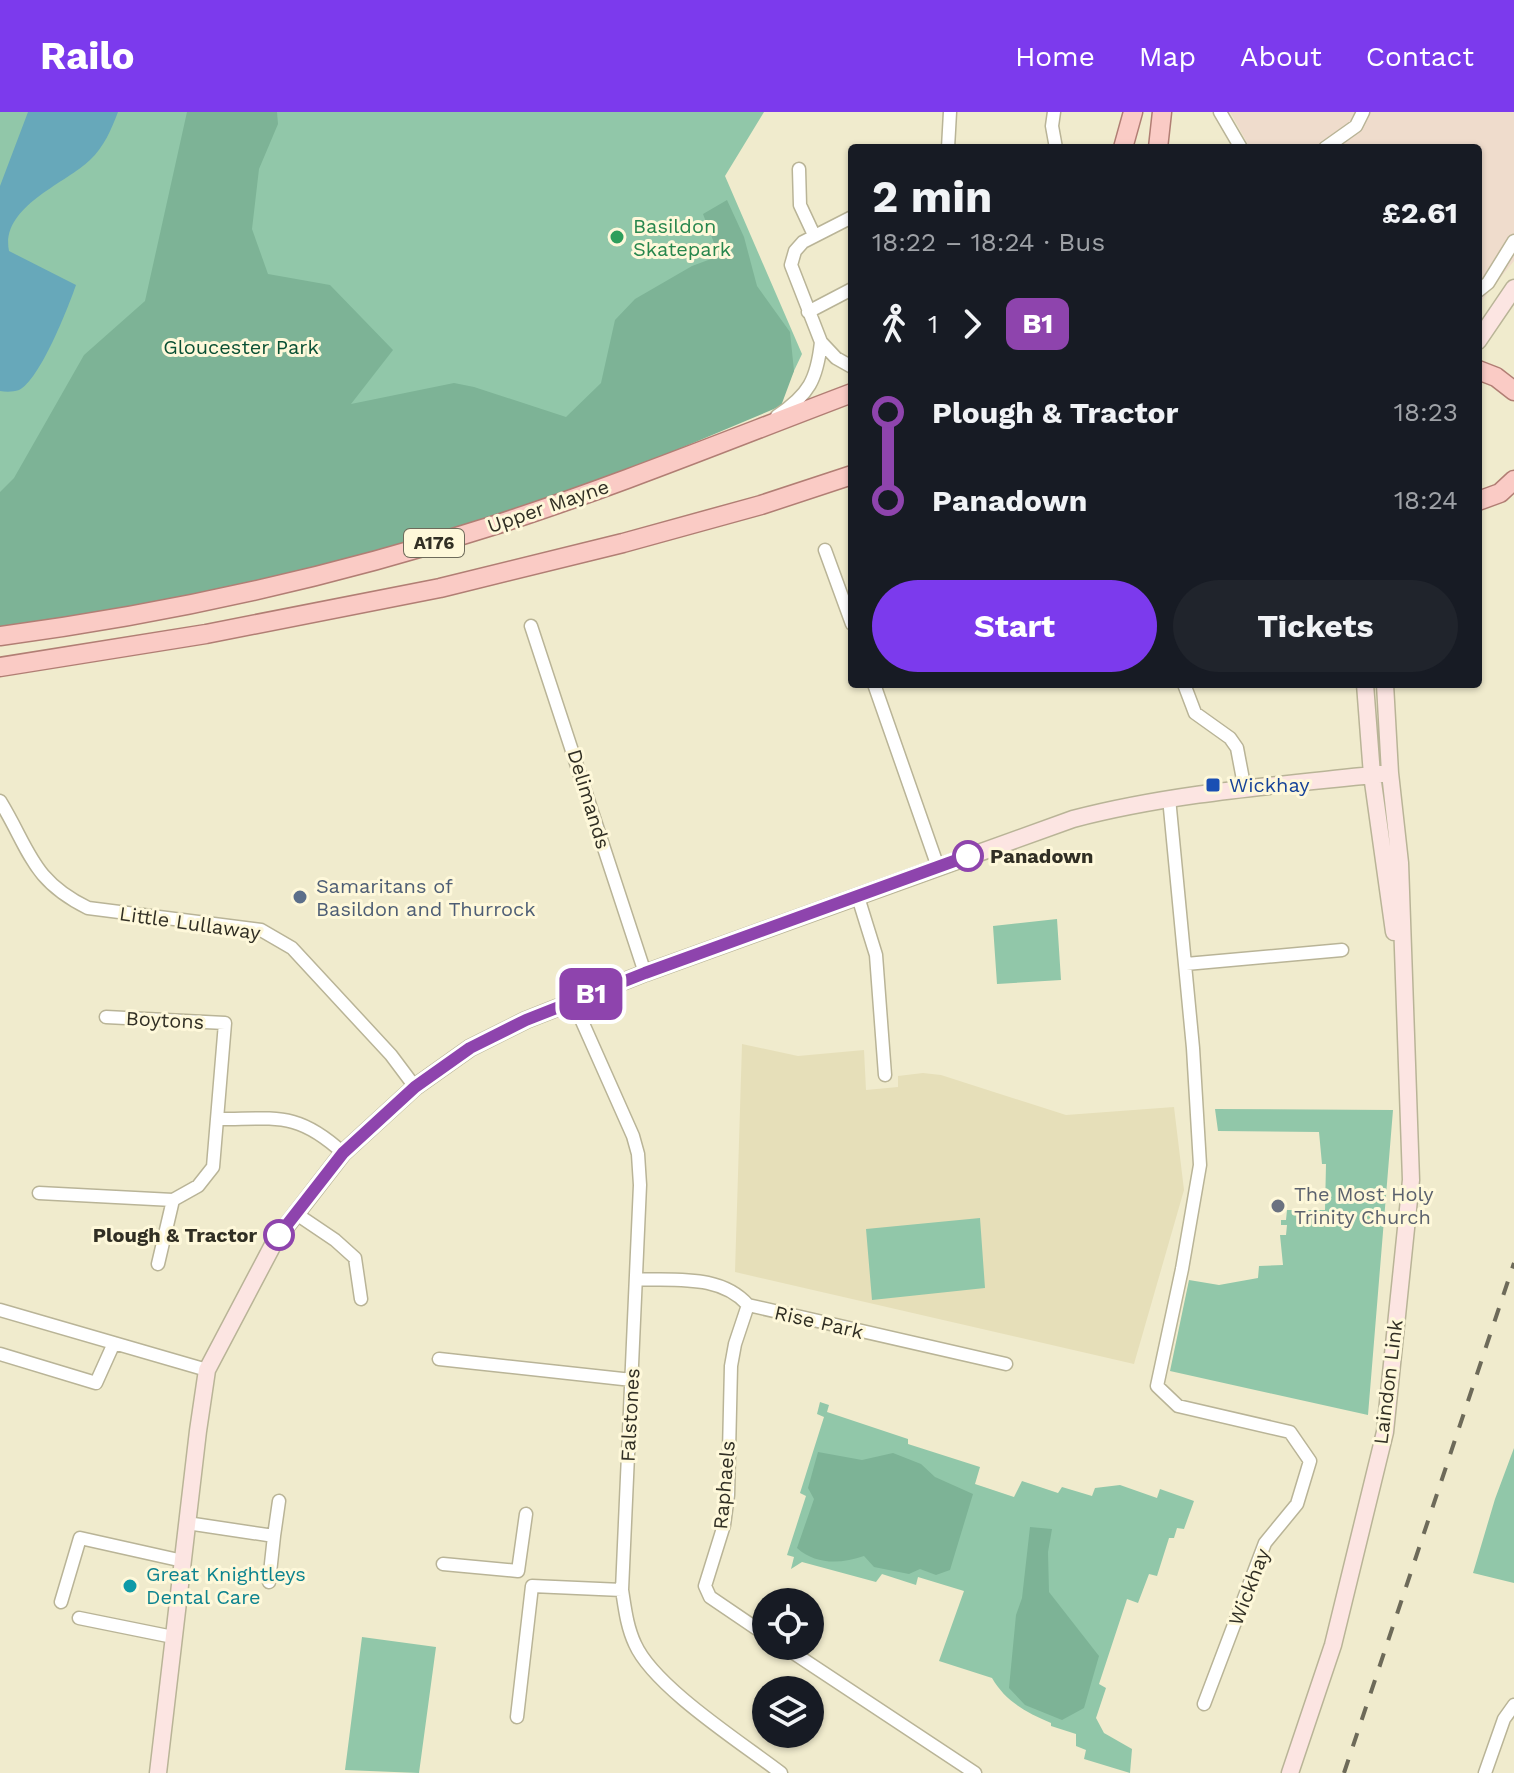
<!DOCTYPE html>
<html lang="en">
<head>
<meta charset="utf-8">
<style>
	:root { --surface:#171b24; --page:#20242c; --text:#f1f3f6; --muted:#9ea1a6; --accent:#7c3aed }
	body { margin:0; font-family:"Work Sans",sans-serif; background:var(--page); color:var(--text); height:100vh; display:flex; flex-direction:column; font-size:30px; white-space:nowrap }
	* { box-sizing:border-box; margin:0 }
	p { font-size:26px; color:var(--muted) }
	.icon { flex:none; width:44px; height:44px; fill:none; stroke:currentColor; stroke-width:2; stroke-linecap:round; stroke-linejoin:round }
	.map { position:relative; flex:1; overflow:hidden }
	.side { position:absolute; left:848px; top:32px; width:634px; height:544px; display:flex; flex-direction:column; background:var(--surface); border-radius:8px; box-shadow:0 2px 6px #0004 }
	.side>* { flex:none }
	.badge { padding:0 16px; border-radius:12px; font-size:28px; line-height:52px }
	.buttons { position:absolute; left:752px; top:1476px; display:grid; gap:16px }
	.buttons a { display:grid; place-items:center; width:72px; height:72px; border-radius:50%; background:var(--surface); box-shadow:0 2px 6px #0004; font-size:40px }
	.map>.badge { position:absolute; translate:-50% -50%; box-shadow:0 0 0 4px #fff }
	.legs { display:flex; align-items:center; gap:12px; height:88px; padding:0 24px; font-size:26px }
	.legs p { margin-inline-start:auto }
	.head { display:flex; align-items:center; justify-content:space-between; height:136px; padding:0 24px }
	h1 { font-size:44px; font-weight:700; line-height:60px }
	.action { display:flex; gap:16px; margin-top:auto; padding:16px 24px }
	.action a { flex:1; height:92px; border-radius:48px; background:var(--accent); color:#fff; font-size:32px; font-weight:700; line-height:92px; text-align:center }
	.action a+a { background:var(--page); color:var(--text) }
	ul { padding:0 24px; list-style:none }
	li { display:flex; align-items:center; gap:28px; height:88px; font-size:30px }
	li i { display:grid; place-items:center; width:12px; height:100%; margin:0 10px; background:currentColor }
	li i::after { content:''; width:20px; height:20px; margin:-10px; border:6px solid; border-radius:50%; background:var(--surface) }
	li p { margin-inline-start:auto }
	li:first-child i { background:linear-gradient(#0000 50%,currentColor 0) }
	li:last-child i { background:linear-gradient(currentColor 50%,#0000 0) }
	header { display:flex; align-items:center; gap:48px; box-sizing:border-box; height:112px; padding:0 40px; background:var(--accent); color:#fff }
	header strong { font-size:38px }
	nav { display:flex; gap:44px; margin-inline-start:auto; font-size:28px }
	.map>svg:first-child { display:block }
</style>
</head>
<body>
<header>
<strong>Railo</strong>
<nav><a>Home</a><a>Map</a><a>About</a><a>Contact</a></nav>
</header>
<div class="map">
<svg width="1514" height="1661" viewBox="0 0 1514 1661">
	<rect width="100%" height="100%" fill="#f0ebcd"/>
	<path fill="#efdccc" d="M1230,0H1514V149L1478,193V36H1250Z"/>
	<path fill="#e6dfb9" d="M742,932L798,944L864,938L866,978L898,975V964L923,961L941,963L1066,1003L1174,995L1184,1078L1134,1252L735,1160Z"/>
	<path fill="#91c7a9" d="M0,0H764L725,64L802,242L781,286L0,515Z
		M1057,807L1061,868L997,872L993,814Z
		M1215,997L1393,998L1368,1303L1170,1259L1189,1168L1219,1173L1258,1166L1259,1154L1283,1153L1280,1123H1286L1287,1113H1281V1108H1286L1287,1098H1325L1326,1052H1322L1319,1020L1218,1019Z
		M980,1106L985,1176L872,1188L866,1117Z
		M820,1290L829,1293L827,1300L908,1327V1332L980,1355L975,1372L1014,1385L1022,1369L1058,1381L1062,1375L1092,1384L1095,1376L1120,1373L1157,1386L1160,1377L1194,1389L1184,1417L1177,1416L1174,1426H1169L1157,1464L1149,1462L1138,1491L1127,1487L1099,1572L1106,1576L1096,1606L1104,1621L1132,1637L1130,1661L1084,1647L1086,1638L1076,1634V1622L1051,1614V1611C1026,1600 1006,1590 992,1566L939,1549L964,1479L918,1465L916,1473L882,1462L876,1470L802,1450L791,1457L794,1445L787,1443L806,1384L800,1381L824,1305L817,1302Z
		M1514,1336V1471L1473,1461L1495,1387Z
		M362,1525L436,1535L419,1661L345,1658Z"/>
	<path fill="#7db396" d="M187,0H277L278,12L259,57L252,117L268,162L330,173L393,238L351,292L454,271L474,275L566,305L601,271L615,208L635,187L692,154L719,144L703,102L727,88L744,125L757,174L790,220L794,259L781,294L581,378L306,463L24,513L0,515V380L14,366L84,243L145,189Z
		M818,1340L862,1348L893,1341L921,1352L935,1365L973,1382L950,1458L936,1463L920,1457L909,1462L874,1455L864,1444C841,1452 816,1453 797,1436L814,1387L808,1376Z
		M1030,1415L1052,1417L1048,1440L1049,1480L1099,1544L1084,1596L1062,1608L1025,1593L1009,1576L1016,1503L1022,1486Z"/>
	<path fill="#67a8ba" d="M28,0H118C111,18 104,35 90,48C65,72 0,95 9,139L76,173C68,196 40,268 19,278C13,280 6,280 0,279V74Z"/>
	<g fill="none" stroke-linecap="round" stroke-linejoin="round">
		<defs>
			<path id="street" d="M1054,0L1052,14L1056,36
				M1220,0L1241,36
				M948,36L950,0
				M1325,36L1356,14L1363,0
				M799,57L800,93L814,123
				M852,105L803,130L795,139L791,153L821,230L836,246L852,255
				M1478,179L1488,171L1514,129
				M808,200L852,177
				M777,304C809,283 817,267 821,230
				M825,438L852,512
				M531,514L645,861
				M874,572L938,755
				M1184,572L1195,601L1230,626L1237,636L1245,678
				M1169,686L1193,936L1200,1053L1182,1157L1157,1274L1178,1294L1290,1320L1310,1349L1297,1392L1265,1431L1204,1592
				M0,689C30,738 31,768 88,796L261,818L292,836L391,943L415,975
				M858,785L876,843L885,963
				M1186,852L1342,838
				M573,889L633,1024L638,1042L640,1073L622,1478C625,1497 627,1515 635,1532C654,1575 742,1631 781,1661
				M106,905L225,911L213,1055L198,1074L173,1088
				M218,1007C276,1007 297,999 343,1041
				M39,1081L173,1088L158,1152
				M295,1101L335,1128L355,1146L361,1187
				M637,1167C676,1169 720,1162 748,1193L1006,1252
				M748,1193L735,1232L731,1254L728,1383L724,1413L705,1474L710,1485L766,1523
				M0,1198L207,1258
				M0,1242L96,1271L114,1231
				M439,1247L632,1268
				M187,1411L274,1424L269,1470
				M274,1424L279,1389
				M443,1452L518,1459L526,1402
				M61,1490L80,1426L183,1449
				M79,1506L173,1525
				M783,1534L975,1661
				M517,1605L532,1474L622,1478
				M1485,1661L1504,1607L1514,1593"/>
			<path id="secondary" d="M1478,229L1514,176
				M1365,572L1372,663L1394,820
				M158,1661L198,1319L207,1258L275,1129L343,1041L415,975L470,936L526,908L645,861L1073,707C1176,680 1284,673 1390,661
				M1290,1661L1333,1533L1385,1320L1411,1068L1400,751L1390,661L1385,572"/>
			<path id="primary" d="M1123,36L1133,0
				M1158,36L1162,0
				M1478,258L1496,265L1514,279
				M1478,389L1500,381L1514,368
				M0,524C168,502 333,465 495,413C616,374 733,326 852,281
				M0,555L206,522L440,476L623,431L761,393L852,363"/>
		</defs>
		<use href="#street" stroke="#b9b497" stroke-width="15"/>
		<use href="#secondary" stroke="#b9b497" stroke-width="19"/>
		<use href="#primary" stroke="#b17e74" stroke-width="21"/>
		<use href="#street" stroke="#fff" stroke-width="12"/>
		<use href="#secondary" stroke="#fce5e2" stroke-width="16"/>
		<use href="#primary" stroke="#facbc5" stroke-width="18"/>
		<path stroke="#6d6a59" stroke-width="4" stroke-dasharray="14 14" stroke-linecap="butt" d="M1344,1661L1514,1151"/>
	</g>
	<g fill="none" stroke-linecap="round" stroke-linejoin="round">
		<defs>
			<path id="line-1" d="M279,1123L343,1041L415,975L470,936L526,908L645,861L968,744"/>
		</defs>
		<use href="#line-1" stroke="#fff" stroke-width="18"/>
		<use href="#line-1" stroke="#8e44ad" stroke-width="12"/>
	</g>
	<circle fill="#2e9e5b" stroke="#fef8da" stroke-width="3" cx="617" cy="125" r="8"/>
	<rect fill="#1a4fb4" stroke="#fef8da" stroke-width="3" x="1205" y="665" width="16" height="16" rx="4"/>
	<g fill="#fff" stroke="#8e44ad" stroke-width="4">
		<circle cx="968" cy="744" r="14"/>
		<circle cx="279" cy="1123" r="14"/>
	</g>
	<circle fill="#5c6f8a" stroke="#fef8da" stroke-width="3" cx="300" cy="785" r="8"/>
	<circle fill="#6b7280" stroke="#fef8da" stroke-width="3" cx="1278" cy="1094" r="8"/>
	<circle fill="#0f9aa8" stroke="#fef8da" stroke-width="3" cx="130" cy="1474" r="8"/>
	<g text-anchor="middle" stroke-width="6" stroke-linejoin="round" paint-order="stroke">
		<rect fill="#fef8da" stroke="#6e6b5b" stroke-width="2" x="404" y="417" width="60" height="28" rx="6"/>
		<g font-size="18" font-weight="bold" fill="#312f24">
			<text x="434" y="437">A176</text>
		</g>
		<g font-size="20" fill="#27864d" stroke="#fef8da" text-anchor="start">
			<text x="633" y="121">Basildon<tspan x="633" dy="23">Skatepark</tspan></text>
		</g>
		<g font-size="20" fill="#095034" stroke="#fef8da">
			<text x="241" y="242">Gloucester Park</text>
		</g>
		<g font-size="20" fill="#312f24" stroke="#fef8da">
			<text transform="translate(548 394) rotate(-19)" y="7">Upper Mayne</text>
			<text transform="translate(589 687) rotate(73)" y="7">Delimands</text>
			<text transform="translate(190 811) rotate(8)" y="7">Little Lullaway</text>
			<text transform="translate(165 908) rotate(3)" y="7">Boytons</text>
			<text transform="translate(819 1210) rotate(13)" y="7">Rise Park</text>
			<text transform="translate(1388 1270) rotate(-83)" y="7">Laindon Link</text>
			<text transform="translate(630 1303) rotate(-87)" y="7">Falstones</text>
			<text transform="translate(724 1373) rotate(-85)" y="7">Raphaels</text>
			<text transform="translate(1249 1475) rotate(-69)" y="7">Wickhay</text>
		</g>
		<g font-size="20" fill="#164399" stroke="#fef8da" text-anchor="start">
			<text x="1229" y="680">Wickhay</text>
		</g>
		<g font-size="20" font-weight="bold" fill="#312f24" stroke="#fef8da" text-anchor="start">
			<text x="990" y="751">Panadown</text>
			<text x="257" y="1130" text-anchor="end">Plough &amp; Tractor</text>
		</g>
		<g font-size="20" fill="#4e5e75" stroke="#fef8da" text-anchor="start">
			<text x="316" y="781">Samaritans of<tspan x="316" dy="23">Basildon and Thurrock</tspan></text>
		</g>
		<g font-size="20" fill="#5b616d" stroke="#fef8da" text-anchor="start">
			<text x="1294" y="1089">The Most Holy<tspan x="1294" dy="23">Trinity Church</tspan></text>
		</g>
		<g font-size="20" fill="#0d838f" stroke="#fef8da" text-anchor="start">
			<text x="146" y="1469">Great Knightleys<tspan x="146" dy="23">Dental Care</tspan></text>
		</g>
	</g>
</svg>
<div class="buttons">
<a><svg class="icon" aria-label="locate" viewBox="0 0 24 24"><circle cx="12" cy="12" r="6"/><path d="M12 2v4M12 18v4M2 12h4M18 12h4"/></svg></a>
<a><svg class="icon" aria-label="layers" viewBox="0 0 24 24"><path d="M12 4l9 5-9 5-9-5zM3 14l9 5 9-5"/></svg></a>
</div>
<b class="badge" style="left:591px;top:882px;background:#8e44ad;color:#fff">B1</b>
<section class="side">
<div class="head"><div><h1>2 min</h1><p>18:22 – 18:24 · Bus</p></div><b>£2.61</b></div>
<div class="legs"><svg class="icon" aria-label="walk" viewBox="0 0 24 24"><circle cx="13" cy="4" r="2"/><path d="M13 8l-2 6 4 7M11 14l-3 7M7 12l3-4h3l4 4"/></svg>1<svg class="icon" aria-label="forward" viewBox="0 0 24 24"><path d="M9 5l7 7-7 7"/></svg><b class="badge" style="background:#8e44ad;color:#fff">B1</b></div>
<ul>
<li><i style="color:#8e44ad"></i><b>Plough &amp; Tractor</b><p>18:23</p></li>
<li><i style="color:#8e44ad"></i><b>Panadown</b><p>18:24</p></li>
</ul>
<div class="action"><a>Start</a><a>Tickets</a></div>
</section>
</div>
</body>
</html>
